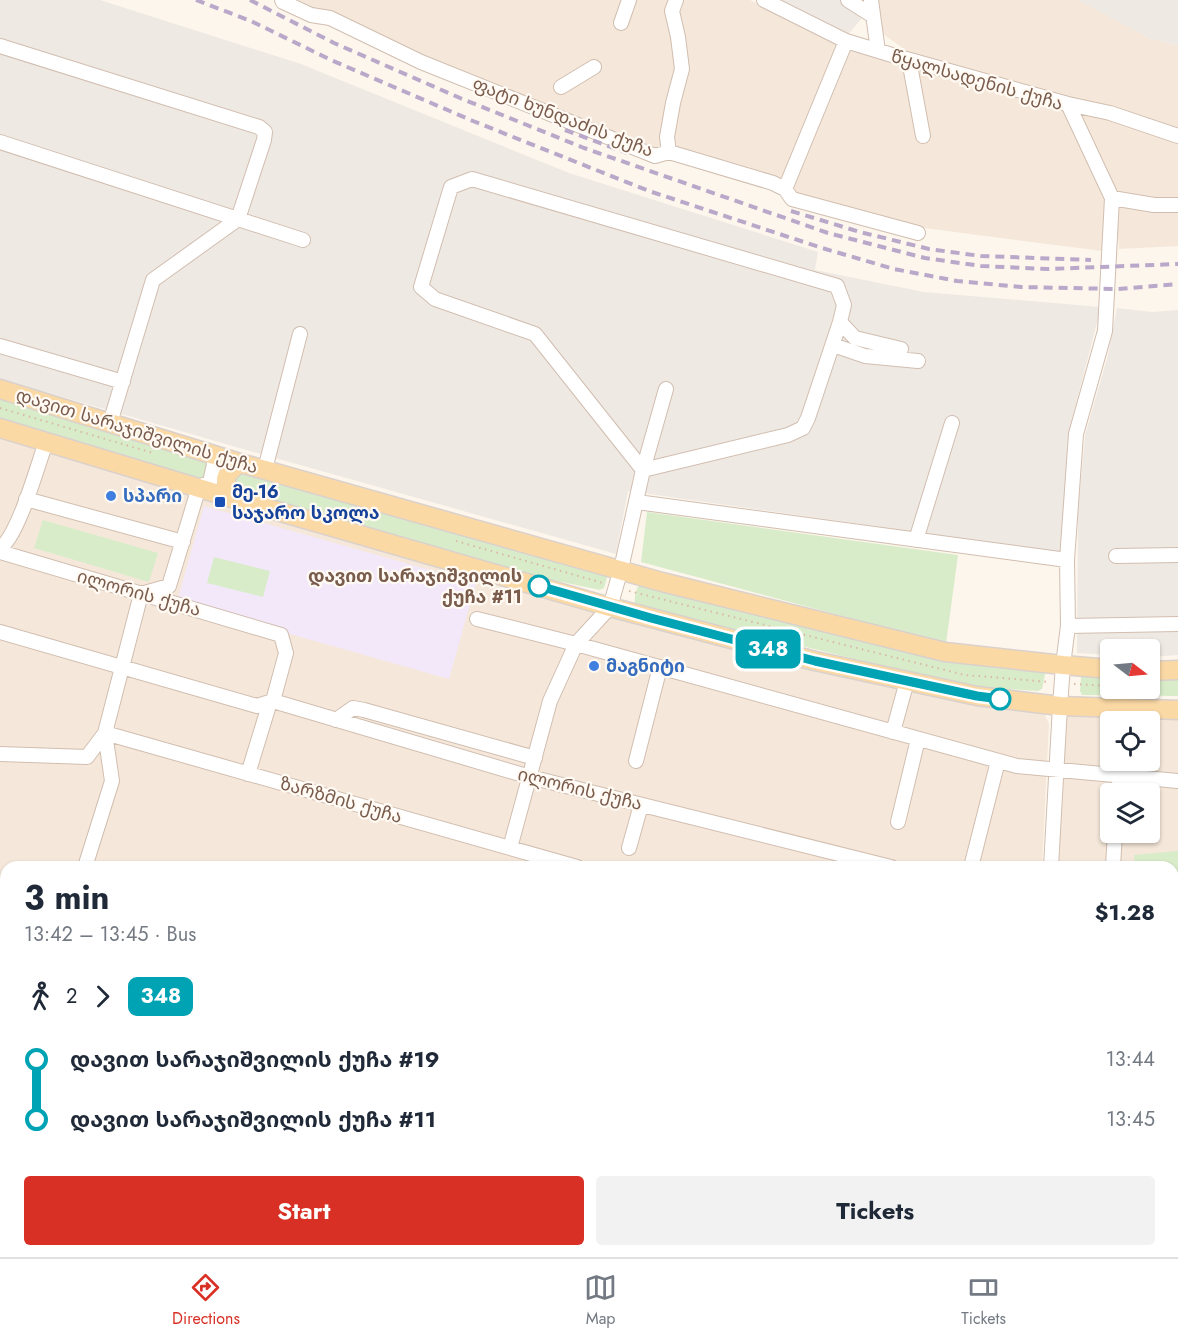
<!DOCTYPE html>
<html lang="en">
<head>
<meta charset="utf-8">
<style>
	:root { --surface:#fff; --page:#f2f2f3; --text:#1f2937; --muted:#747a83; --line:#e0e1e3; --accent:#d93025 }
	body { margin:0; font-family:Jost,"Noto Sans Georgian",sans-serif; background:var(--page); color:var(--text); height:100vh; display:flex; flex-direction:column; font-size:22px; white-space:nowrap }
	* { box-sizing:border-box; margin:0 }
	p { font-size:20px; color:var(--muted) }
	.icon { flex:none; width:33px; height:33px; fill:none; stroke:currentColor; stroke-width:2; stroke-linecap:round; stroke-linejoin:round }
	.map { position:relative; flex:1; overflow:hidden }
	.details { position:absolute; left:0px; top:861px; width:1179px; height:396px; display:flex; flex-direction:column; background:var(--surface); border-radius:18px 18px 0 0; box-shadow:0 2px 4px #0004 }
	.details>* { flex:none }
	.badge { padding:0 12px; border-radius:9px; font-size:21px; line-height:39px }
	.needle { width:39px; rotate:106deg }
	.tools { position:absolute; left:1100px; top:639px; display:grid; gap:12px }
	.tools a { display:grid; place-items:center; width:60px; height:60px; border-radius:6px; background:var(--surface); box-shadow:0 2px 4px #0004; font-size:30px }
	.map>.badge { position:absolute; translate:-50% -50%; box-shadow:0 0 0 3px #fff }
	.legs { display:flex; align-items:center; gap:9px; height:66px; padding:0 24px; font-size:20px }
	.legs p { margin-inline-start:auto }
	.overview { display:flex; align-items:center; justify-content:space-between; height:102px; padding:0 24px }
	h1 { font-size:33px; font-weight:700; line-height:45px }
	.cta { display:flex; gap:12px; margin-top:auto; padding:12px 24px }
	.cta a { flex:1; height:69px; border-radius:6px; background:var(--accent); color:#fff; font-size:24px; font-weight:700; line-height:69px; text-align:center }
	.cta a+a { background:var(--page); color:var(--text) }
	ul { padding:0 24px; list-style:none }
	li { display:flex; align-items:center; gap:21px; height:60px; font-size:22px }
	li i { display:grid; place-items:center; width:9px; height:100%; margin:0 8px; background:currentColor }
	li i::after { content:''; width:15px; height:15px; margin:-8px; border:4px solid; border-radius:50%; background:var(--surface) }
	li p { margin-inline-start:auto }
	li:first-child i { background:linear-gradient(#0000 50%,currentColor 0) }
	li:last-child i { background:linear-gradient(currentColor 50%,#0000 0) }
	.tab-bar { display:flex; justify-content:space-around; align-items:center; height:84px; border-top:2px solid var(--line); background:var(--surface); font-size:16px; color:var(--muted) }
	.tab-bar a { display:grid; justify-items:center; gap:3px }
	.tab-bar .selected { color:var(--accent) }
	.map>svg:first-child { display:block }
</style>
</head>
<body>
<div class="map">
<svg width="1178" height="1257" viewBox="0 0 1178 1257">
	<rect width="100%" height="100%" fill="#fdf6ec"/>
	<path fill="#f5e8da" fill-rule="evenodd" d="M289,0H750L847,48L927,74L1064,108L1107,200L1102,251L924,228L666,157Z
		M877,0H1078L1149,38L1178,46V246L1119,249L1115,191L1074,101L908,52L882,33Z
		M0,436L269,518L1043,710L1049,724L1042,867H6V998L0,997Z
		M1068,712L1178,717V1026L1173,1027V867H1057L1064,716ZM1110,722H1149V760H1110ZM1110,794H1149V832H1110Z
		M1178,1048V1257H1133V1251H1173V1049Z
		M431,1251H841L840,1257H421Z"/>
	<path fill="#efe9e4" d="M0,0H100L301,64L569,173L818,252L815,270L924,292L1101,307L1068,435L1063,553L628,491L616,554L243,449L0,379Z
		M782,0H860L862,18L847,36Z
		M1078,0H1178V46L1149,38Z
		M1117,308L1152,312L1178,310V655L1149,657V650H1110V655L1077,653L1078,511L1085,435L1108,355Z
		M0,997L6,998V1110L0,1102Z
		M0,1152L6,1160V1251H70L59,1257H0Z
		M108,1251H382L372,1257H112Z
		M841,1251H1039L1040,1257H840Z"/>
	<path fill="#f3e8fa" d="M204,506L476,583L449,679L177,602Z"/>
	<path fill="#d8ecc9" d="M0,396L208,458L203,481L0,420Z
		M246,472L608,574L604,588L600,590L529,575L234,491L236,478Z
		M647,512L958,555L946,644L641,562Z
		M43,520L158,553L149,582L34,548Z
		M214,557L270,571L263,597L207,583Z
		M642,581L1041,670L1045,674L1042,689L1038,691L965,686L635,605C634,597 636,587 642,581Z
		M1086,674H1110V688H1149V675L1178,676V696L1082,695L1080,691L1081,677Z
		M1178,851V877H1173V867H1135L1134,855Z
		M1039,1251H1133V1257H1040Z"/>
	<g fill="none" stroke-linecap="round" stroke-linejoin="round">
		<defs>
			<path id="minor" d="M282,0L283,2L311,15L330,18L421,62L655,156L669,152L773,183L785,189L792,199L918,233
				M764,0L846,41L892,55L1068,104L1112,198L1105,331L1076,434L1067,560L1068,626L1063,665L1060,706L1051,867
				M848,0L873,16
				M871,0L878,51
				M621,23L629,0
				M0,46L259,127L265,132L264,140L238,219L153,280L110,423
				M909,60L923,136
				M561,87L594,67
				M1068,104L1110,113L1178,136
				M0,142L303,240
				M669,152L667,137L673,103L682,69L678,37L672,11L676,0
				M472,179L837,286L844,305L840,322L808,418L803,428L788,435L643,470L535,334L435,299L421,287L451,187Z
				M785,189L846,41
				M1112,198L1154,205H1178
				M840,322L855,338L901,349
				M833,345L865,356L918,361
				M0,346L123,382
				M265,469L300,334
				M26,499L183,542
				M637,502L1067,560
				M916,540L952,423
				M0,548C18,537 38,464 46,442
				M0,552L281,635L286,653L273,701
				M1116,556L1178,555
				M477,619L576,644L1017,766L1178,781
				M1068,626L1178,624
				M0,632L257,706L273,701L530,777L891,867
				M336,720L353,708L364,710L535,758
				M893,732L907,681
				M105,733L577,867
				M0,754L87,757L105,733
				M636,761L660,667
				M248,774L270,702
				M1118,794L1120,775
				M898,822L918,739
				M510,848L550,701L576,644L610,607L621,569L643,470L666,389
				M629,848L641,805
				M85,867L112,781L105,733L141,594L169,586L199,487L210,482L215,460L208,453
				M971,867L998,761
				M1113,867L1115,832
				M1173,882L1178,881
				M1173,967L1178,966
				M1173,1038H1178
				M0,1056L6,1059
				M0,1163L6,1172
				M1173,1169H1178
				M158,1251L163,1257
				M205,1251L210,1257
				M292,1251L295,1257
				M454,1251L457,1257
				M23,1257L42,1251
				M392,1257L403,1251
				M607,1257L609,1251
				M767,1257L769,1251
				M824,1257L825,1251"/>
			<path id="major" d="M0,389L240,463L662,582L945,652L1063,665L1110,669
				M0,428L232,498L610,607L815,661L977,696L1060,706L1178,710
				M232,498C223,478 223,476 240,463
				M1149,671L1178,670
				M0,1126L6,1134
				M90,1251L95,1257"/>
		</defs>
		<use href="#minor" stroke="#d1beb0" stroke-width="16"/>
		<use href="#major" stroke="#dad1cd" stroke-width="21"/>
		<path stroke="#d9b8a5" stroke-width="2" stroke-dasharray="1.5 4.5" stroke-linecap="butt" d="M0,408L153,453
			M456,541L603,583
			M629,591L965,675L1050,682
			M1074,684L1110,686
			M1055,1251L1056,1257"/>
		<use href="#minor" stroke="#fff" stroke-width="14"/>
		<use href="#major" stroke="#fbd9a5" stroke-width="18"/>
		<path stroke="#b9a8c9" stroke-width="4" stroke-dasharray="9 6" stroke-linecap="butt" d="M196,0L251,21L331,60L473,121L649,191L822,248L894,269L957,281L1021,287L1118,289L1178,284
			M250,0L334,43L460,98L584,148L828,233L925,258L981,266L1048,269L1178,264
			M565,130L627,153
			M791,211L860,232L929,249L981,256L1091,260"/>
	</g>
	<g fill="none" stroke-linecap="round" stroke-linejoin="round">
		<defs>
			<path id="line-1" d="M539,586L651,618L815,661L977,696L1000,699"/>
		</defs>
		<use href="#line-1" stroke="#fff" stroke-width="14"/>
		<use href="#line-1" stroke="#00a3b4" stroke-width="9"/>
	</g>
	<g fill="#3f7fe0" stroke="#fffaf3" stroke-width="2">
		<circle cx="111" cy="496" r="6"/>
		<circle cx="594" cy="666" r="6"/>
	</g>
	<rect fill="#1a4fb4" stroke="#fffaf3" stroke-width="2" x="214" y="496" width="12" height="12" rx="3"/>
	<g fill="#fff" stroke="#00a3b4" stroke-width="3">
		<circle cx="539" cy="586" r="10"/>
		<circle cx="1000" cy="699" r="10"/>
	</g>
	<g text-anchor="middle" stroke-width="4.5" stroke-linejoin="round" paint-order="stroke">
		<g font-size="18" fill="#7a5c4d" stroke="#fffaf3">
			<text transform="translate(977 80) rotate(16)" y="6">წყალსადენის ქუჩა</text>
			<text transform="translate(563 117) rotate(21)" y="6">ფატი ხუნდაძის ქუჩა</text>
			<text transform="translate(137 431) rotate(17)" y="6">დავით სარაჯიშვილის ქუჩა</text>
			<text transform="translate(139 593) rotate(16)" y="6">ილორის ქუჩა</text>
			<text transform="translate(580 789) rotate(14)" y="6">ილორის ქუჩა</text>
			<text transform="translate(341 800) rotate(16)" y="6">ზარზმის ქუჩა</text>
		</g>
		<g font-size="18" font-weight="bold" fill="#164399" stroke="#fffaf3" text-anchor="start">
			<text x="232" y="498">მე-16<tspan x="232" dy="21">საჯარო სკოლა</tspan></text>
		</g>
		<g font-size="18" font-weight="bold" fill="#366cbe" stroke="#fffaf3" text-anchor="start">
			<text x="123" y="502">სპარი</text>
			<text x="606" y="672">მაგნიტი</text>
		</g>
		<g font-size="18" font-weight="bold" fill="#7a5c4d" stroke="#fffaf3" text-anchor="end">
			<text x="522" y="582">დავით სარაჯიშვილის<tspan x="522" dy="21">ქუჩა #11</tspan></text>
		</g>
	</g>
</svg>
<div class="tools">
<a><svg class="needle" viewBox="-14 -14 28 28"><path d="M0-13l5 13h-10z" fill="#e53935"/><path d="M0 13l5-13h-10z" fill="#747a83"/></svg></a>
<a><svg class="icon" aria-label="locate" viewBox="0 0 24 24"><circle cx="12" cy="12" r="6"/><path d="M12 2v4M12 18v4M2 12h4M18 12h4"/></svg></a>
<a><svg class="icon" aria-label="layers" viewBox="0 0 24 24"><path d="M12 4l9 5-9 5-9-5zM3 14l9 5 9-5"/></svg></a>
</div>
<b class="badge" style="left:768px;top:649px;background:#00a3b4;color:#fff">348</b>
<section class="details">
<div class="overview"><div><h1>3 min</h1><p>13:42 – 13:45 · Bus</p></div><b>$1.28</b></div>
<div class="legs"><svg class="icon" aria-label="walk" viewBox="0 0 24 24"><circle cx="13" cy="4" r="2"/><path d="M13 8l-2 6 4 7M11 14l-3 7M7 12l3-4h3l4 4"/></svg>2<svg class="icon" aria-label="forward" viewBox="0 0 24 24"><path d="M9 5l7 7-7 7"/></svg><b class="badge" style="background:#00a3b4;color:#fff">348</b></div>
<ul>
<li><i style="color:#00a3b4"></i><b>დავით სარაჯიშვილის ქუჩა #19</b><p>13:44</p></li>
<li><i style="color:#00a3b4"></i><b>დავით სარაჯიშვილის ქუჩა #11</b><p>13:45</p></li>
</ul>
<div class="cta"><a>Start</a><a>Tickets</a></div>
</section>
</div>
<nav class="tab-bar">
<a class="selected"><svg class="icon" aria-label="directions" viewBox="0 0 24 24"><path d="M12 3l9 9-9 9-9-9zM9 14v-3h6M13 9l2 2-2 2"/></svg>Directions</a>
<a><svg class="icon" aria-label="map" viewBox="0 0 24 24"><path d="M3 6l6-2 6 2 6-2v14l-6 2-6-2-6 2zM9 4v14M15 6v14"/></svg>Map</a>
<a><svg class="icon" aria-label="tickets" viewBox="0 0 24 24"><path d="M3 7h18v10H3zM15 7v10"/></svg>Tickets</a>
</nav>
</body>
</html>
